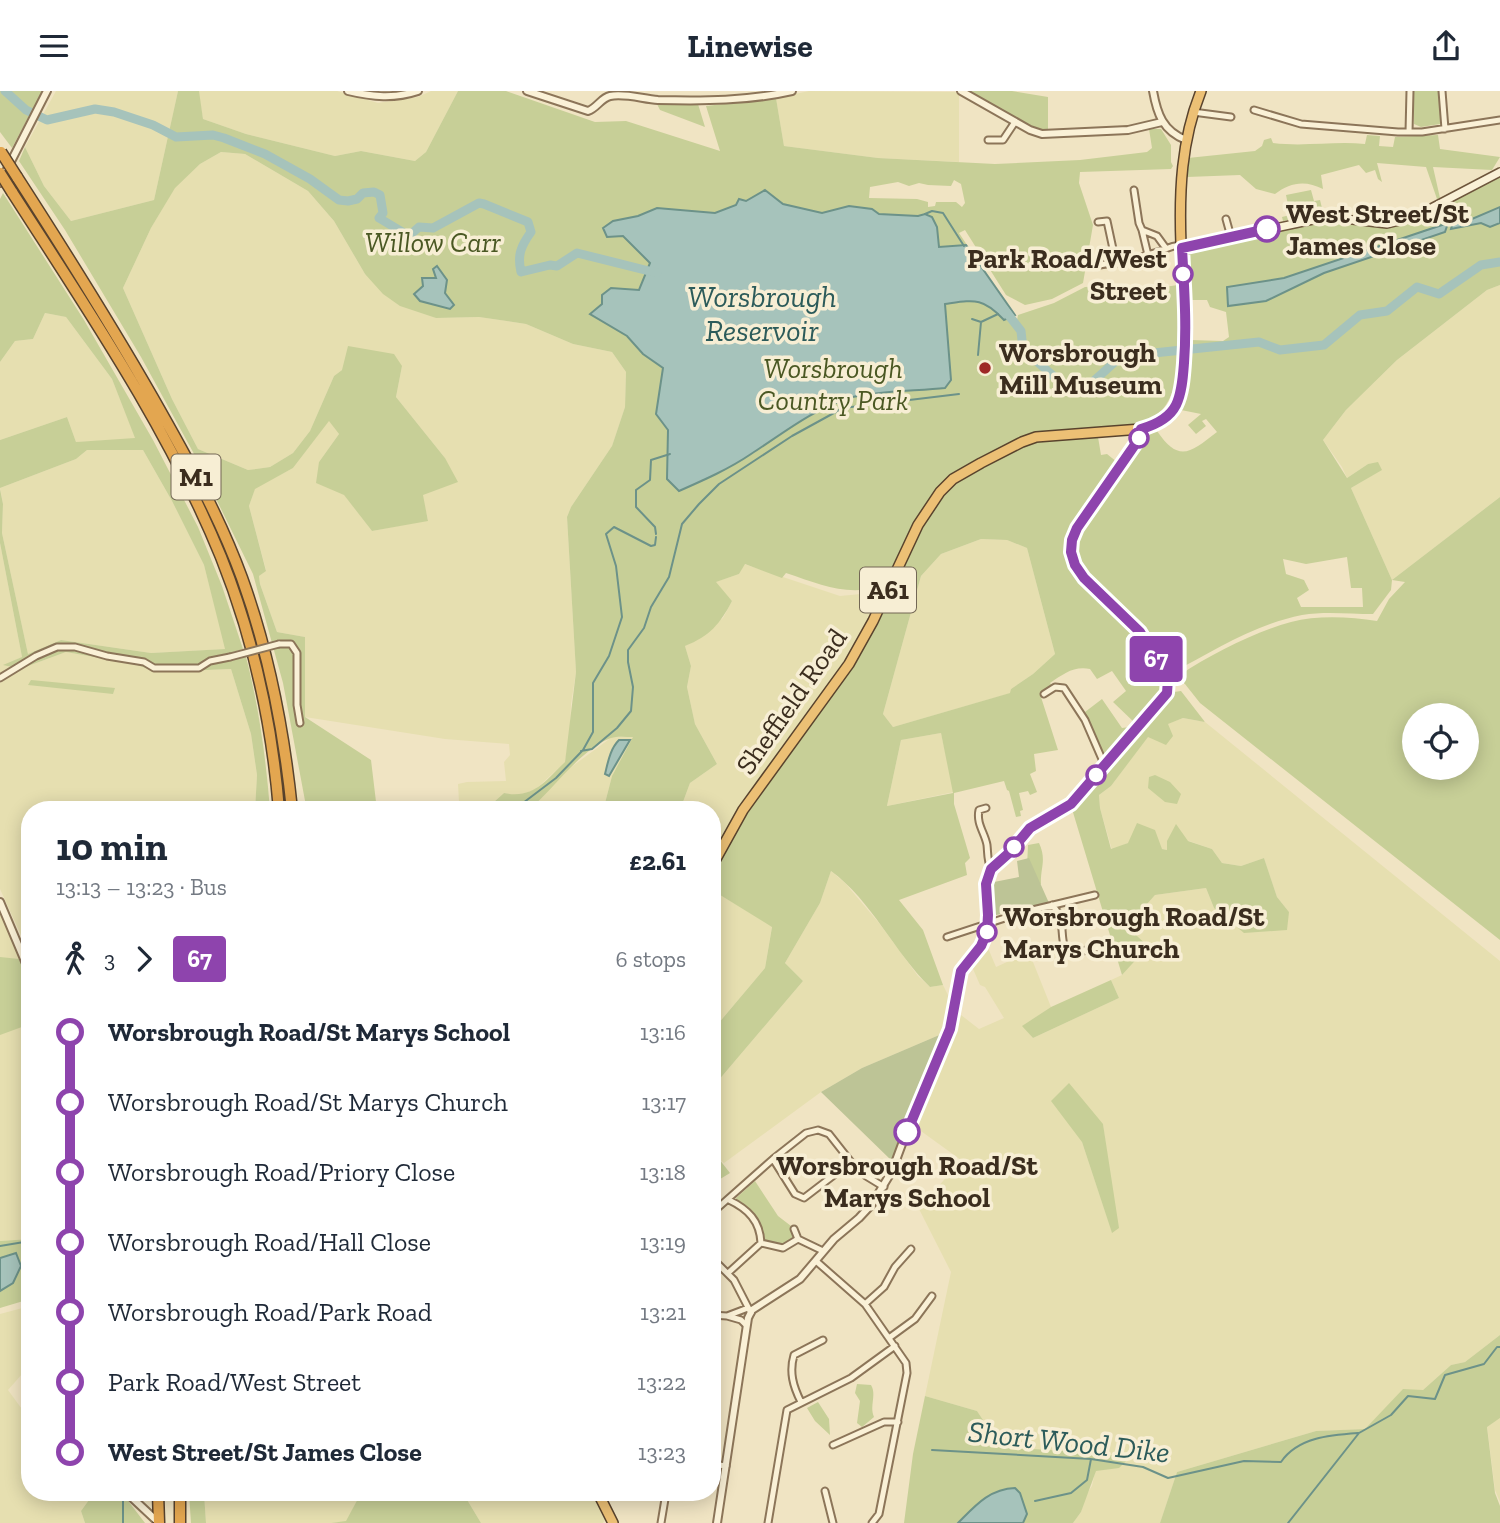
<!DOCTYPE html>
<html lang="en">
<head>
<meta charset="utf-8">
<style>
	:root { --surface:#fff; --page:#f2f2f3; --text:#1f2937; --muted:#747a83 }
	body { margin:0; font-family:"Zilla Slab",serif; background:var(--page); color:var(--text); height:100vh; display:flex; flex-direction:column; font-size:26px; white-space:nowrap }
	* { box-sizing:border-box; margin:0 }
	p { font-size:23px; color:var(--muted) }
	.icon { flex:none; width:38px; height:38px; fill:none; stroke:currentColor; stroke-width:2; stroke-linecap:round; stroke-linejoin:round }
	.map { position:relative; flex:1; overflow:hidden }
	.details { position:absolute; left:21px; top:710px; width:700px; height:700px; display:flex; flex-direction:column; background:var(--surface); border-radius:28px; box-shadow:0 4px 18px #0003 }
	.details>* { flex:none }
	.badge { padding:0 14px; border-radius:5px; font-size:24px; line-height:46px }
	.controls { position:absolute; left:1402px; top:612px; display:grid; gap:14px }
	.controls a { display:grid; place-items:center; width:77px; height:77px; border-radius:50%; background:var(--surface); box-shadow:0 4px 18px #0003; font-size:35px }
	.map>.badge { position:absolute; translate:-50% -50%; box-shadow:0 0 0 4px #fff }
	.legs { display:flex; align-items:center; gap:10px; height:77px; padding:0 35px; font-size:23px }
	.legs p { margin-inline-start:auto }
	.headline { display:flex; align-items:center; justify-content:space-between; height:119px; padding:0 35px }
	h1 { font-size:38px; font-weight:800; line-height:52px }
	ul { padding:0 35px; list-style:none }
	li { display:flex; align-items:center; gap:24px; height:70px; font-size:26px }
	li i { display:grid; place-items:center; width:10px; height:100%; margin:0 9px; background:currentColor }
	li i::after { content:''; width:18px; height:18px; margin:-9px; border:5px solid; border-radius:50%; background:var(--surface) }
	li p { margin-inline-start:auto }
	li:first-child i { background:linear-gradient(#0000 50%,currentColor 0) }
	li:last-child i { background:linear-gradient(currentColor 50%,#0000 0) }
	header { display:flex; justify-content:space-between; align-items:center; height:91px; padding:0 35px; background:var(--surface); font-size:32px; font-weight:800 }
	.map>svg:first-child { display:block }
</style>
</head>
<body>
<header><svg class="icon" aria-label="menu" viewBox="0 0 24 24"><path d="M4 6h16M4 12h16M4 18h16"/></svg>Linewise<svg class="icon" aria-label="share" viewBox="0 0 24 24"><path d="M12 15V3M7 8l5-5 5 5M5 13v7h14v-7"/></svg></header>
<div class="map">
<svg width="1500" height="1432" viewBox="0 0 1500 1432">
	<rect width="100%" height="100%" fill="#f0e4c3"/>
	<path fill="#e6dfb0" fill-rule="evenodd" d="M56,0H178L154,109L71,130L44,95L25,56Z
		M198,0H337L378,12L418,6L431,0H458L426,61L415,70L361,60L335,65L246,43L203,28Z
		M809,0L955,1L959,4V71L878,67L784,55L776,7Z
		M221,61L245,63L308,100L334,130L365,183L436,227L479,226L526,233L573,253L612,261L626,281L625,316L612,355L571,416L567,426L576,581L571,613L570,641L565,671L536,698L519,705L504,702L485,719H435L459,711L458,693L467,691L506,690L504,671L510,664L509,653L445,648L305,626V546L277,541L260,493L259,485L266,479L249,415L255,397L293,377L329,329L339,343L319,371L372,440L428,429L422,404L445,367L396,306L402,275L342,279L334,285L310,340L293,362L270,376L248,379L198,358L172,308L123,197L151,137L175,96L200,73Z
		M1500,194V406L1392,489L1351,397L1381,379L1378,372L1368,373L1347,387L1342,376L1323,349L1346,319L1397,269L1487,199Z
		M45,222L66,226L112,288L136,348L76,351L67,326L0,349V271L15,250L33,248Z
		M87,359H143L172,410L204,474L226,558L151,562L61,549L28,563L2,442L3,413L0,397L76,368Z
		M981,448L1007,449L1027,457L1055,563L1033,583L1011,598V602L893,636L883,623L921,485L941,463Z
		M0,452L22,566L5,574L10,576L0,583Z
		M744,473L840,505L882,501L848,566L738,718L712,764V719H680L690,692L717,673L695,633L687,596L691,575L685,555L723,527L732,510L715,491L739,483Z
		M66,561L134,573L157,581L231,578L251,643L257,684L255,719H30V864L0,798V592L20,578Z
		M1183,627L1205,631L1500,870V1244L1465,1271L1451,1274L1423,1299H1403L1365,1338L1316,1340L1177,1381L1160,1432H1073L1081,1421L1086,1404L1092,1395L1099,1362L997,1357L991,1341L977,1320L925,1305L951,1181L919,1118L961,1069L914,1035L961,924L979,938L1004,927L985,896L980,894L970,871L988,857L996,876L1029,861L1051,916L1023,935L1033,947L1119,907L1111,889L1122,884L1142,861L1127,825L1140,821L1155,804L1206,797L1214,817L1289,821L1277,806L1264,767L1241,775L1222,772L1212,758L1189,750L1167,759L1128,752L1112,759L1100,717L1099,704L1111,695L1148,645L1167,633ZM1103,1033L1107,1063L1112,1141L1082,1051Z
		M941,642L954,701L887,715L901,649Z
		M612,646H634L612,685L604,716L598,719H528L570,677Z
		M831,780L845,792L879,832L918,885L930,896L943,894L952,912L944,942L862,977L821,1001L724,1072L712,1063V997L803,890L785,872L820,812Z
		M712,799L772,835L765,877L712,940Z
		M0,823L30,891V1148L0,1150Z
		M30,1215V1274L8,1299L27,1325L30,1322V1402H94L81,1420L85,1432H0V1223Z
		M1500,1327V1411L1495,1399L1487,1335Z
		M204,1402H361L346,1431L331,1432H206Z
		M463,1402H592L605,1429L603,1432H481Z"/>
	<path fill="#c7cf97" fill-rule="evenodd" d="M0,0H42L12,57L0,41Z
		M178,0H199L203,28L246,43L335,65L361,60L415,70L426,61L458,0H506L595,31L626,30L720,60L706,15L776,7L784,55L878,67L995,73L1080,69L1147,61L1152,57L1149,38H1161L1171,54V71L1173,75L1171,78L1080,81L1079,92L1093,134L1083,192L1052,208L1025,214L1006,204L965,139L959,142L1017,229L1018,224L1054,212L1085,196L1118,194C1130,203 1165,195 1180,194C1180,233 1189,306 1150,330C1141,335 1114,336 1103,337L1098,346L1101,364L1107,363L1122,375L1140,351L1148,344L1157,340C1179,372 1190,362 1217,341L1206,328L1202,330L1206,335L1196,343L1188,334L1201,323L1181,319L1187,296L1191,249L1223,250L1229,246L1226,221L1210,216L1207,209H1190L1188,161C1212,154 1237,151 1262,145C1284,140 1304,130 1326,129C1356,128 1382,141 1412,132L1500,85V194L1487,199L1397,269L1346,319L1323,349L1347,387L1368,373L1378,371L1382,379L1351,397L1392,489L1500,406V849L1200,612L1185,593L1178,589L1180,584C1211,563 1255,541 1291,531C1318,524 1350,526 1377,530L1389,508L1405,491L1392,489L1391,499L1373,523C1350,523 1325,520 1302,524C1256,533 1213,560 1172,582L1167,580L1140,535L1089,488L1079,471L1065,457L1073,477L1086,495L1138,542L1165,588V601L1137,634L1113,611L1126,600L1112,580L1097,588L1090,578C1073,575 1064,583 1050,592L1052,595L1040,603L1058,659L1034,663L1036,680L1030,683L1037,701L1030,704L1028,700L1019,702L1023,719L1020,720L1021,725L1016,726L1009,700L1007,699L1004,690L954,702V713L970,767L965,772L967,784L899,809L923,839L943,894L930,896C894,861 872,810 831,780L820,812L785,872L803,890L712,997V980L719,970L712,959V940L765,877L772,836L712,799V785L740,731L856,569L896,488C857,510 825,495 786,482L782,487L745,473L739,483L716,491L732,510C720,533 710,545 685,555L691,575L687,596L695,633L717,673L690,692L680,719H598L604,716L612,685L633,646C626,646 617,645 611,647C579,659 554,699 528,719H485L504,702C534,708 545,690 565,671L576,581L567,426L571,416L612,355L625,316L626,281L612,261L573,253L526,233L479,226L436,227L400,215L383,203L365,183L334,130L308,100L245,63L221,61L200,73L175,97L151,137L123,197L172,308L198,358L248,379L270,376L293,362L310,340L334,285L342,279L348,255L394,263L402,275L396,306L445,367L458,391L423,404L428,430L372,440L344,404L316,392L319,371L339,343L329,330L293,377L255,398L249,415L266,480L259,485L260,493L277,541L305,546V626L371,669L377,719H303L306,715L283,592L253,483L193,361L141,266L65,139L19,70L25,56L44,95L71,130L154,109ZM954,89L961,93L965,112L962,116L956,111H936L935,115L928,116V111L917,108L869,107L870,96L898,91L909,95L919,92L928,94L951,95ZM981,448L1007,449L1027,457L1055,563L1033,583L1011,598L1010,602L893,636L883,623L921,485L941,463ZM1347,466L1351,497H1362L1363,516H1301L1297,507L1309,499L1304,489L1286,483L1283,468L1306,473ZM1414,625H1466V677H1414ZM941,642L953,702L887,715L901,649Z
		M968,0H1012L1048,6V40L1028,35Z
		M1413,0H1440L1442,30L1440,33L1421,36L1414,33Z
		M657,13H698L705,36L660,19Z
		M1367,44L1380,45L1379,55L1393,56L1395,46L1438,44L1440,58L1500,66L1492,79L1433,76L1440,107L1437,108L1426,76L1377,72L1382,91L1378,88L1375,79L1366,82L1359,74L1321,84L1323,98C1306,89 1290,91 1275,103L1256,98L1240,84L1187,86L1188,67L1255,60L1262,55L1264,49L1271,47L1273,52C1304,56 1334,50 1365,53Z
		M1311,99L1314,110L1320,109L1323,121L1283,130L1282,126L1290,124L1286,104Z
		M3,102L84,229L153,349L198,436L222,495L243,558L227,563L229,570L246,566C259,616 266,668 270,719H255L257,684L251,643L231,578L157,581L134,573L66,561L20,578L3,574L22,566L0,452V398L3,413L2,442L28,563L61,549L151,562L225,558L204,474L172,410L143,359H87L76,368L0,397V349L67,326L76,351L135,347L112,288L66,226L45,222L33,248L15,250L0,271V108Z
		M31,589L115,597L113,603L28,594Z
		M1181,600L1205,631L1183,627L1168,633L1173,645L1166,654L1148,646L1111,695L1099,704L1100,717L1111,758L1128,752L1137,732L1155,739L1162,758L1167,759V750L1176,733L1188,750L1212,758L1222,772L1241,775L1264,767L1277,806L1289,821L1287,839L1244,842L1214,817L1206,797L1155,804L1140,821L1127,826L1136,844L1153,860L1151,866L1142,862L1122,884L1072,718L1174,601Z
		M1102,608L1122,637L1130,636L1134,639L1107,667L1103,665L1085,621Z
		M1155,684L1170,691L1181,703L1177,713L1165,711L1148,697L1149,686Z
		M1039,752C1047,769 1040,777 1041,794L1027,776L1028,754Z
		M0,866L19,868L30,891V933L0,944Z
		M1111,889L1119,907L1033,947L1022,935L1051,916Z
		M1069,992L1103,1033L1119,1137L1112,1142L1082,1051L1051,1010Z
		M712,1063L719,1068L730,1082L712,1093Z
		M755,1090L778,1125L791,1135L793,1149L786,1154L765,1150C759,1130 753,1117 735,1108Z
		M30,1148V1208L0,1217V1200L13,1192L16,1162L0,1167V1150Z
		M1500,1244V1327L1487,1336L1495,1402L1500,1415V1432H1160L1177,1381L1316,1340L1365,1338L1403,1298L1423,1299L1451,1274L1465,1271Z
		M857,1293L871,1294C877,1304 869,1315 874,1326L862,1336L857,1332L860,1310L855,1302Z
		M925,1305L977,1320L991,1341L997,1356L1099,1362L1129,1367L1119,1377L1096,1380L1081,1421L1073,1432H904L913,1363Z
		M818,1311L829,1328L830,1344L815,1330L807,1317Z
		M94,1402H122L145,1432H85L81,1420Z
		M189,1402H204L206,1432H191Z
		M361,1402H463L481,1432H331L346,1430Z"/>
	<path fill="#bdc496" d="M1029,767L1049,812L992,825L989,792L1019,786L1017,770Z
		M944,942L892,1070L821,1001L862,977Z"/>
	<path fill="#a6c3bb" stroke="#6c9289" stroke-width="2" d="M765,99L783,113L822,122L849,115L872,118L879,123L918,125L925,123L932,126L937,136L939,156L966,154L1015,224L1004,229C983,206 974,209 945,213L951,289L945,297C917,300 874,300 849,307C813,318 782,343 751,363C729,378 704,389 679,400L667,388L668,339L656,323L663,277L643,263L627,245L590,223L602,213V204L611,197L639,199L650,172L623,145L607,146L603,137L613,130L638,125L657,117L715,122L736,114L739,108L746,110Z
		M1500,116V132L1490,136L1481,132L1451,138L1453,130L1472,128Z
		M1445,133L1447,135L1445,141L1324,182L1266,210L1228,215L1227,196L1284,187Z
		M437,175L447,189L445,202L454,214L450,218L420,210L414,203L423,195L422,187H436L433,178Z
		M619,649H630L609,685L605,683C608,671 610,658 619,649Z
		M16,1162L21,1175L13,1192L0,1200V1167Z
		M1015,1397L1020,1402L1027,1423L1023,1432H958C975,1415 989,1398 1015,1397Z"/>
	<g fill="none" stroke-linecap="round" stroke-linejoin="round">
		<path stroke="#6c9289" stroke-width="2" d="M925,123L932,120L943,122L964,155
			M972,228L981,231
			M1010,260L1017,255L1023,258
			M978,264L981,231L998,223
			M656,443L655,436L636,416V399L650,389L651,369L670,363
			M581,660L592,658L617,637L631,620L633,596L628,571V559L644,537L651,516L669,486L682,433L699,413L719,393L792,345L843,317L959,303
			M517,719L519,715L556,687L583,659L593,641V592L609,565L622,526L616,475L606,443L614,436L651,455L655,454L656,446
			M0,1155L30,1150
			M932,1359L1091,1368L1143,1376L1168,1387L1244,1370L1281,1371C1298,1346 1331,1344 1359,1342
			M1035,1410L1071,1402L1087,1389L1091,1368
			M123,1432V1402
			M1288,1432L1359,1342L1391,1324L1408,1305L1435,1308L1445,1284L1484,1273L1497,1256H1500"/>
		<path stroke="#a6c3bb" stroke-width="9" d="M5,0L26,19L47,29L95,18L114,21L153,34L176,46L213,44L224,47L265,63L310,88L339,109L348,110L357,108L363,102L374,101L380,104L383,122L379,127L409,145L419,136L433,137L479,112L484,113L528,131L531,141C521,155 517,164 521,181L550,174L557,175L577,162L657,182
			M1003,217L1021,240L1023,258L1069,299L1085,298L1118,268L1144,263L1259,251L1280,259L1324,254L1360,224L1387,220L1417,196L1439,203L1481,174L1500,171"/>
		<defs>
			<path id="minor" d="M1442,0L1445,38
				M1254,19L1301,33L1398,41H1422L1500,29
				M1193,21L1231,26
				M1409,41L1410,0
				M988,49H1003L1015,31
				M1134,99L1139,132L1142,139L1157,145L1165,156
				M1226,128L1231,146
				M1098,131L1107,130L1116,172
				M1142,139L1148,164
				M1093,175C1113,172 1135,169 1154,162C1166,159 1167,155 1181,154
				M279,553H291L297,562V614L300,632
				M0,587L36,565L57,556H75L107,565L144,571L154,577H199L210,570L230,566
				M1044,603L1055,596L1064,597L1085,629L1105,675
				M986,717L979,719C976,733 985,742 987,754C988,763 987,769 991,778
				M1052,814C1069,830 1056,851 1070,863L1104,855
				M947,846L1020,822L1095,804
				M773,1068L795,1103L804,1107L851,1071
				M712,1122L773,1068L806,1042L818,1039L829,1043L851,1071L866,1085L884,1096
				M794,1138L798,1148
				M798,1148L823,1160
				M761,1152L783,1157L798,1148
				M712,1167L734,1189L751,1222
				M816,1170L865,1213L906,1272L907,1282L879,1423L872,1432
				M728,1182L761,1152C760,1130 748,1118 729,1109
				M865,1213L884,1196L895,1176L911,1158
				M712,1224L727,1225
				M746,1234L741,1229L727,1225L748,1217
				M889,1247L915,1228L932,1205
				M801,1311C793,1295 789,1281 794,1264L823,1249
				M833,1354L884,1331H898
				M712,1373L726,1375
				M825,1400L833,1432
				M661,1432L666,1402
				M768,1432L787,1319L851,1287L895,1255"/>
			<path id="tertiary" d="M348,0C373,6 394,8 418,0
				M527,0L588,20C597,17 601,7 610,5C625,2 643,8 658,9C704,10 748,10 792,0
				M961,0L1030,39L1042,43L1128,39L1162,31
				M1153,0C1157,23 1163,40 1186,49
				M0,92L47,0
				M0,811L30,882
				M127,1402L159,1432
				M717,1432L748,1227L752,1219L800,1188L834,1148L859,1127L872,1113L892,1080L915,1018L950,938L961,880L981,855L987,841L988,824L986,793L991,778L1009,762L1030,737L1071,713L1167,602C1171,590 1165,583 1159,573C1152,562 1147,549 1139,540C1113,509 1055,485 1078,437L1141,345V338"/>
			<path id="secondary" d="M1182,157L1327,126L1387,133L1412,127L1500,81"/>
			<path id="trunk" d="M712,775L743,719L849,573L873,530L918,434L940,401L953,388L981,372L1022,351L1036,346L1141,338C1155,333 1168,328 1175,315C1182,302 1182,286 1184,272C1187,232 1183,194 1181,154C1179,101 1181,50 1201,0
				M598,1402L613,1432"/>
			<path id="motorway" d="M17,86C64,159 110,232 153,307C186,365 219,424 242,487C269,562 284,640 292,719
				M12,101C87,218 168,336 221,466C253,546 272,633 279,719
				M158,1402L159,1432
				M180,1402V1432"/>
		</defs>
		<use href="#minor" stroke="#8c7559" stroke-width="9"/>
		<use href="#tertiary" stroke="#8c7559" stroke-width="10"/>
		<use href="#secondary" stroke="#6e563c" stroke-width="10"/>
		<use href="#trunk" stroke="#59432d" stroke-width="12"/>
		<use href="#motorway" stroke="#59432d" stroke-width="13"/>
		<use href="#minor" stroke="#faf1d7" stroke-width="5"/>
		<use href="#tertiary" stroke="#faf1d7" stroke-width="6"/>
		<use href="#secondary" stroke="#faf1d7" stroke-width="7"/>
		<use href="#trunk" stroke="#ecc075" stroke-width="9"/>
		<use href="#motorway" stroke="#e3a650" stroke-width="10"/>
		<defs>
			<path id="minor-bridge" d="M230,566L279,553"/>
			<path id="motorway-bridge" d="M1,61L17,86
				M0,82L12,101"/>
		</defs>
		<use href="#minor-bridge" stroke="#8c7559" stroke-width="9" stroke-linecap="butt"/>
		<use href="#motorway-bridge" stroke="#59432d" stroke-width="13" stroke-linecap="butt"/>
		<use href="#minor-bridge" stroke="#faf1d7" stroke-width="5"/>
		<use href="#motorway-bridge" stroke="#e3a650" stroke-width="10"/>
	</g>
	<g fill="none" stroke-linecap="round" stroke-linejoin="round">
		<defs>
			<path id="line-1" d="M907,1041L950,938L961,880L981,855L987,841L988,824L986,793L991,778L1009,762L1030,737L1071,713L1167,602L1168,588L1140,541L1084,487L1075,474L1071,461L1072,449L1077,437L1141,345V338C1155,334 1169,328 1176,314C1182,302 1183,285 1184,272C1187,233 1184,196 1182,157L1267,138"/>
		</defs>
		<use href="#line-1" stroke="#fff" stroke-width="16"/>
		<use href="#line-1" stroke="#8e44ad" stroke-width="10"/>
	</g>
	<g fill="#fff" stroke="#8e44ad" stroke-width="3.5">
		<circle cx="1267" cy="138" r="12"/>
		<circle cx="1183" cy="183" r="9"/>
		<circle cx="1139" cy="347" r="9"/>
		<circle cx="1096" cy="684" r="9"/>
		<circle cx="1014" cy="756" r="9"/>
		<circle cx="987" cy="841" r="9"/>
		<circle cx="907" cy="1041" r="12"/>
	</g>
	<circle fill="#9e2826" stroke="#f7eed4" stroke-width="2.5" cx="985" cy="277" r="7"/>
	<g text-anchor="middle" stroke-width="7" stroke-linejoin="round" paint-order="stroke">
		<g fill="#f7eed4" stroke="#736755" stroke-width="2">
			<rect x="171.5" y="363.5" width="49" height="45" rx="5"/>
			<rect x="860" y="476.5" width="56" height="45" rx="5"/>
		</g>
		<g font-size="26" font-weight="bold" fill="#3b2d1e">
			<text x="196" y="395">M1</text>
			<text x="888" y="508">A61</text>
		</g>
		<g font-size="28" font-weight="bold" fill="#3b2d1e" stroke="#f7eed4" text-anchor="start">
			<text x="1286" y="132">West Street/St<tspan x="1286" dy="32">James Close</tspan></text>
			<text x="1167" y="177" text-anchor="end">Park Road/West<tspan x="1167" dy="32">Street</tspan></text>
			<text x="1003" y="835">Worsbrough Road/St<tspan x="1003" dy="32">Marys Church</tspan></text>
			<text x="907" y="1084" text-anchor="middle">Worsbrough Road/St<tspan x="907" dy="32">Marys School</tspan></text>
		</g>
		<g font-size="28" font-style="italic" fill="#4a5823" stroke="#f7eed4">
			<text x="433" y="161">Willow Carr</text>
			<text x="833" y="287">Worsbrough<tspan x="833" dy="32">Country Park</tspan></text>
		</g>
		<g font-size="28" font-weight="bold" fill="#3b2d1e" stroke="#f7eed4" text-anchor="start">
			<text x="999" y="271">Worsbrough<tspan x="999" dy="32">Mill Museum</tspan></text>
		</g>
		<g font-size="28" fill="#3b2d1e" stroke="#f7eed4">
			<text transform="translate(791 610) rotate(-55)" y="10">Sheffield Road</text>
		</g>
		<g font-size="30" font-style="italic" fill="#2c5b5a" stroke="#f7eed4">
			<text x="762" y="216">Worsbrough<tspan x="762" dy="34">Reservoir</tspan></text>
			<text transform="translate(1069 1351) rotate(6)" y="10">Short Wood Dike</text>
		</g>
	</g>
</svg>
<div class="controls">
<a><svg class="icon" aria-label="locate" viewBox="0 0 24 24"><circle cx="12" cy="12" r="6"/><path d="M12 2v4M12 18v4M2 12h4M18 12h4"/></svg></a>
</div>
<b class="badge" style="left:1156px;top:568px;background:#8e44ad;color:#fff">67</b>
<section class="details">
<div class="headline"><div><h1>10 min</h1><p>13:13 – 13:23 · Bus</p></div><b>£2.61</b></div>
<div class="legs"><svg class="icon" aria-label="walk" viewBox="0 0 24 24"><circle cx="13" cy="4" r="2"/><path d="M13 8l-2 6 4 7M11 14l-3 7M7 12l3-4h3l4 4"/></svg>3<svg class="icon" aria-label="forward" viewBox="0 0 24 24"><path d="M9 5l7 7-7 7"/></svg><b class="badge" style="background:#8e44ad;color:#fff">67</b><p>6 stops</p></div>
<ul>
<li><i style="color:#8e44ad"></i><b>Worsbrough Road/St Marys School</b><p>13:16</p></li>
<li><i style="color:#8e44ad"></i><span>Worsbrough Road/St Marys Church</span><p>13:17</p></li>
<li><i style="color:#8e44ad"></i><span>Worsbrough Road/Priory Close</span><p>13:18</p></li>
<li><i style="color:#8e44ad"></i><span>Worsbrough Road/Hall Close</span><p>13:19</p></li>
<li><i style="color:#8e44ad"></i><span>Worsbrough Road/Park Road</span><p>13:21</p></li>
<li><i style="color:#8e44ad"></i><span>Park Road/West Street</span><p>13:22</p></li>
<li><i style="color:#8e44ad"></i><b>West Street/St James Close</b><p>13:23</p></li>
</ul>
</section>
</div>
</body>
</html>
